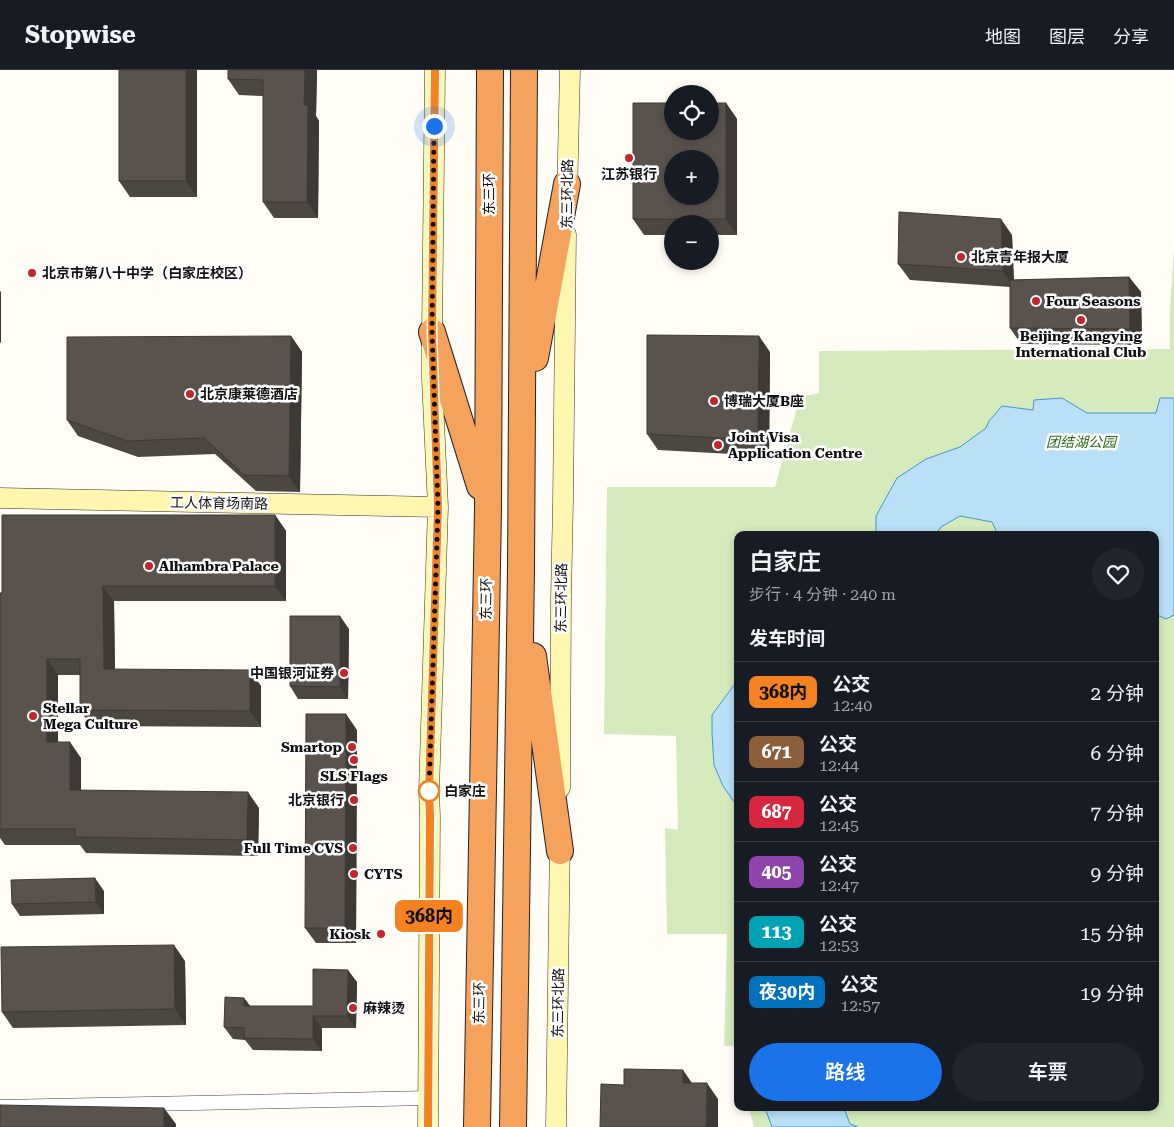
<!DOCTYPE html>
<html lang="zh">
<head>
<meta charset="utf-8">
<style>
	:root { --surface:#171b24; --page:#20242c; --text:#f1f3f6; --muted:#9ea1a6; --line:#363941; --accent:#1a73e8 }
	body { margin:0; font-family:"Roboto Serif","Noto Sans SC",serif; background:var(--page); color:var(--text); height:100vh; display:flex; flex-direction:column; font-size:19px; white-space:nowrap }
	* { box-sizing:border-box; margin:0 }
	p { font-size:16px; color:var(--muted) }
	.icon { flex:none; width:28px; height:28px; fill:none; stroke:currentColor; stroke-width:2; stroke-linecap:round; stroke-linejoin:round }
	.map { position:relative; flex:1; overflow:hidden }
	.panel { position:absolute; left:734px; top:461px; width:425px; height:580px; display:flex; flex-direction:column; background:var(--surface); border-radius:10px; box-shadow:0 2px 8px #0003 }
	.panel>* { flex:none }
	.badge { padding:0 10px; border-radius:8px; font-size:18px; line-height:32px }
	.tools { position:absolute; left:664px; top:15px; display:grid; gap:10px }
	.tools a { display:grid; place-items:center; width:55px; height:55px; border-radius:50%; background:var(--surface); box-shadow:0 2px 8px #0003; font-size:25px }
	.you { position:absolute; width:25px; height:25px; margin:-12px; border:4px solid #fff; border-radius:50%; background:#1a73e8; box-shadow:0 0 0 8px #1a73e833 }
	.map>.badge { position:absolute; translate:-50% -50%; box-shadow:0 0 0 2px #fff }
	h2 { padding:0 15px; font-size:19px; line-height:45px }
	.round { display:grid; place-items:center; flex:none; width:52px; height:52px; border-radius:26px; background:var(--page) }
	.head { display:flex; align-items:center; justify-content:space-between; height:85px; padding:0 15px }
	h1 { font-size:24px; font-weight:600; line-height:38px }
	.button { display:flex; gap:10px; margin-top:auto; padding:10px 15px }
	.button a { flex:1; height:58px; border-radius:30px; background:var(--accent); color:#fff; font-size:20px; font-weight:600; line-height:58px; text-align:center }
	.button a+a { background:var(--page); color:var(--text) }
	ul { padding:0; list-style:none }
	li { display:flex; align-items:center; gap:15px; height:60px; padding:0 15px; border-top:1px solid var(--line) }
	li div { flex:1 }
	li b { display:block; font-size:19px }
	li em { font-style:normal }
	li .badge { min-width:55px; font-weight:700; text-align:center }
	header { display:flex; align-items:center; gap:30px; box-sizing:border-box; height:70px; padding:0 25px; background:var(--surface); border-bottom:1px solid var(--line) }
	header strong { font-size:24px }
	nav { display:flex; gap:28px; margin-inline-start:auto; font-size:18px }
	.map>svg:first-child { display:block }
</style>
</head>
<body>
<header>
<strong>Stopwise</strong>
<nav><a>地图</a><a>图层</a><a>分享</a></nav>
</header>
<div class="map">
<svg width="1174" height="1057" viewBox="0 0 1174 1057">
	<rect width="100%" height="100%" fill="#fffdf5"/>
	<path fill="#d5ebbd" d="M1174,180V1057H754L749,1038H1155V465H738L737,984V976H724L727,864H667L665,758L678,760L676,666L604,664L607,417H775L800,327L819,323V281L1170,279V237Z"/>
	<path fill="#b9e0f7" stroke="#3f96cf" d="M1062,328L1087,343H1156L1160,328H1174V545L1166,549L1155,544V465H998L992,452L960,446L941,457L935,465H876V446L897,408L926,389L960,377L986,358L989,351L1002,336L1033,340L1034,330Z
		M737,611V736L723,716L714,695L712,663V645Z
		M765,1038H844L850,1054L858,1057H772Z"/>
	<g fill="none" stroke-linecap="round" stroke-linejoin="round">
		<defs>
			<path id="street" d="M0,1037L429,1028"/>
			<path id="secondary" d="M567,128L570,0
				M0,428L438,437
				M560,718L561,528L563,432L566,164
				M428,1057L430,747L429,721L438,437L432,309V262L435,0
				M556,1057L560,767"/>
			<path id="highway" d="M432,262L480,416
				M535,288L567,114
				M533,586L560,781
				M477,1057L488,439L490,0
				M513,1057L521,499L524,0"/>
		</defs>
		<use href="#street" stroke="#444" stroke-width="15"/>
		<use href="#secondary" stroke="#333" stroke-width="21"/>
		<use href="#highway" stroke="#222" stroke-width="28"/>
		<use href="#street" stroke="#fff" stroke-width="14"/>
		<use href="#secondary" stroke="#fff6b0" stroke-width="20"/>
		<use href="#highway" stroke="#f5a25d" stroke-width="26"/>
	</g>
	<path fill="#4d4742" d="M197,0V127H130L119,111Z
		M317,0L316,46L319,51L318,148H274L263,132V26L239,25L228,9Z
		M726,33L737,49V165H710V154H672V165H644L633,149Z
		M1012,165L1014,210L1129,207L1141,222L1142,275L1021,274L1010,258V217L910,210L898,194Z
		M291,266L302,282L300,422L256,421L215,384L138,387L78,366L67,350Z
		M770,282L769,386L658,380L647,364Z
		M275,445L286,461V531H114L115,599L261,616V657L91,656L80,640V605H58V672L81,688V720L259,738L258,786L86,783L80,775H5L0,768V523Z
		M349,559L348,629H298L290,616Z
		M357,660L356,873H316L305,858Z
		M104,821V844L20,846L12,834Z
		M185,891L186,955L13,958L2,942Z
		M357,912L356,958H322V981L253,980L245,970L233,969L224,957L244,928L250,936H313Z"/>
	<path fill="#3f3936" d="M186,0H197V127L186,111Z
		M305,0H317L316,46L319,51L318,148L307,132L304,35Z
		M726,33L737,49V165L726,149Z
		M1001,149L1012,165L1014,217L1003,201Z
		M1129,207L1141,222L1142,275L1130,259Z
		M0,221L1,222V273L0,272Z
		M291,266L302,282L300,422L289,406Z
		M759,266L770,282L769,386L758,370Z
		M275,445L286,461V531L275,516Z
		M103,516L114,531L115,614L104,599Z
		M340,546L349,559L348,629L340,617Z
		M47,589L58,605V688L47,672Z
		M250,600L261,616V657L250,641Z
		M346,644L357,660L356,873L345,858Z
		M70,672L81,688V735L70,720Z
		M248,722L259,738L258,786L247,770Z
		M95,808L104,821V844L96,832Z
		M174,875L185,891L186,955L175,939Z
		M348,900L357,912L356,958L347,946Z
		M244,928L253,940L244,936Z
		M313,946L322,958V981L313,969Z
		M683,1000L694,1016L683,1013Z
		M707,1013L718,1029V1057H706Z
		M164,1038L176,1054V1057H164Z"/>
	<path fill="#5a524d" stroke="#3f3936" fill-rule="evenodd" d="M119,0H186V111H119Z
		M228,0H305L304,35H308L307,132H263V10L228,9Z
		M633,33H672V61H710V33H726V149H633ZM672,89H710V126H672Z
		M899,142L1001,149L1003,201L898,194Z
		M1129,207L1130,259L1010,258V210Z
		M647,265L759,266L758,370L647,364Z
		M291,266L289,406L244,405L204,368L127,371L67,350V267Z
		M2,445H275V516H103L104,599L250,600V641L80,640V589H47V672H70V720L248,722L247,770L75,767V759H0V523H2Z
		M290,546H340V617L290,616Z
		M306,644H346L345,858H305Z
		M95,808L96,832L12,834L11,810Z
		M174,875L175,939L2,942L1,877Z
		M313,899L348,900L347,946H313V969L244,968V958L224,957L225,927L244,928V936H313Z
		M624,999L683,1000V1013H707L706,1057H600L601,1014L624,1015Z
		M0,1035L164,1038V1057H0Z"/>
	<g fill="none" stroke-linecap="round" stroke-linejoin="round">
		<defs>
			<path id="line" d="M428,1057L430,747L429,721L438,437L432,262L435,0"/>
		</defs>
		<use href="#line" stroke="#fff" stroke-width="11"/>
		<use href="#line" stroke="#f58220" stroke-width="8"/>
		<path stroke="#111" stroke-width="5" stroke-dasharray="0 9" d="M429,721L438,437L432,262L434,56"/>
	</g>
	<g fill="#c4262e" stroke="#fff" stroke-width="2">
		<circle cx="629" cy="88" r="5"/>
		<circle cx="961" cy="187" r="5"/>
		<circle cx="32" cy="203" r="5"/>
		<circle cx="1036" cy="231" r="5"/>
		<circle cx="1081" cy="250" r="5"/>
		<circle cx="190" cy="324" r="5"/>
		<circle cx="714" cy="331" r="5"/>
		<circle cx="718" cy="375" r="5"/>
		<circle cx="149" cy="496" r="5"/>
		<circle cx="344" cy="603" r="5"/>
		<circle cx="33" cy="646" r="5"/>
		<circle cx="352" cy="677" r="5"/>
		<circle cx="354" cy="690" r="5"/>
		<circle cx="354" cy="730" r="5"/>
		<circle cx="353" cy="778" r="5"/>
		<circle cx="354" cy="804" r="5"/>
		<circle cx="381" cy="864" r="5"/>
		<circle cx="353" cy="938" r="5"/>
	</g>
	<circle fill="#fff" stroke="#f58220" stroke-width="2.5" cx="429" cy="721" r="10"/>
	<g text-anchor="middle" stroke-width="5" stroke-linejoin="round" paint-order="stroke">
		<g font-size="14" font-weight="bold" fill="#111" stroke="#fff" text-anchor="start">
			<text x="629" y="109" text-anchor="middle">江苏银行</text>
			<text x="971" y="192">北京青年报大厦</text>
			<text x="42" y="208">北京市第八十中学（白家庄校区）</text>
			<text x="1046" y="236">Four Seasons</text>
			<text x="1081" y="271" text-anchor="middle">Beijing Kangying<tspan x="1081" dy="16">International Club</tspan></text>
			<text x="200" y="329">北京康莱德酒店</text>
			<text x="724" y="336">博瑞大厦B座</text>
			<text x="728" y="372">Joint Visa<tspan x="728" dy="16">Application Centre</tspan></text>
			<text x="159" y="501">Alhambra Palace</text>
			<text x="334" y="608" text-anchor="end">中国银河证券</text>
			<text x="43" y="643">Stellar<tspan x="43" dy="16">Mega Culture</tspan></text>
			<text x="342" y="682" text-anchor="end">Smartop</text>
			<text x="354" y="711" text-anchor="middle">SLS Flags</text>
			<text x="344" y="735" text-anchor="end">北京银行</text>
			<text x="343" y="783" text-anchor="end">Full Time CVS</text>
			<text x="364" y="809">CYTS</text>
			<text x="371" y="869" text-anchor="end">Kiosk</text>
			<text x="363" y="943">麻辣烫</text>
		</g>
		<g font-size="14" fill="#111" stroke="#fff">
			<text transform="translate(489 124) rotate(-90)" y="5">东三环</text>
			<text transform="translate(567 124) rotate(-89)" y="5">东三环北路</text>
			<text transform="translate(219 433) rotate(1)" y="5">工人体育场南路</text>
			<text transform="translate(561 528) rotate(-89)" y="5">东三环北路</text>
			<text transform="translate(486 529) rotate(-89)" y="5">东三环</text>
			<text transform="translate(479 933) rotate(-89)" y="5">东三环</text>
			<text transform="translate(558 933) rotate(-89)" y="5">东三环北路</text>
		</g>
		<g font-size="14" font-style="italic" fill="#2f6b1f" stroke="#fff">
			<text x="1081" y="377">团结湖公园</text>
		</g>
		<g font-size="14" font-weight="bold" fill="#111" stroke="#fff" text-anchor="start">
			<text x="444" y="726">白家庄</text>
		</g>
	</g>
</svg>
<div class="tools">
<a><svg class="icon" aria-label="locate" viewBox="0 0 24 24"><circle cx="12" cy="12" r="6"/><path d="M12 2v4M12 18v4M2 12h4M18 12h4"/></svg></a>
<a>+</a>
<a>−</a>
</div>
<div class="you" style="left:434px;top:56px"></div>
<b class="badge" style="left:429px;top:846px;background:#f58220;color:#111">368内</b>
<section class="panel">
<div class="head"><div><h1>白家庄</h1><p>步行 · 4 分钟 · 240 m</p></div><a class="round"><svg class="icon" aria-label="heart" viewBox="0 0 24 24"><path d="M12 20l-8-8c-3-5 5-10 8-4 3-6 11-1 8 4z"/></svg></a></div>
<h2>发车时间</h2>
<ul>
<li><span class="badge" style="background:#f58220;color:#111">368内</span><div><b>公交</b><p>12:40</p></div><em>2 分钟</em></li>
<li><span class="badge" style="background:#8b5e3c;color:#fff">671</span><div><b>公交</b><p>12:44</p></div><em>6 分钟</em></li>
<li><span class="badge" style="background:#d7263d;color:#fff">687</span><div><b>公交</b><p>12:45</p></div><em>7 分钟</em></li>
<li><span class="badge" style="background:#8e44ad;color:#fff">405</span><div><b>公交</b><p>12:47</p></div><em>9 分钟</em></li>
<li><span class="badge" style="background:#00a3b4;color:#fff">113</span><div><b>公交</b><p>12:53</p></div><em>15 分钟</em></li>
<li><span class="badge" style="background:#0072bc;color:#fff">夜30内</span><div><b>公交</b><p>12:57</p></div><em>19 分钟</em></li>
</ul>
<div class="button"><a>路线</a><a>车票</a></div>
</section>
</div>
</body>
</html>
